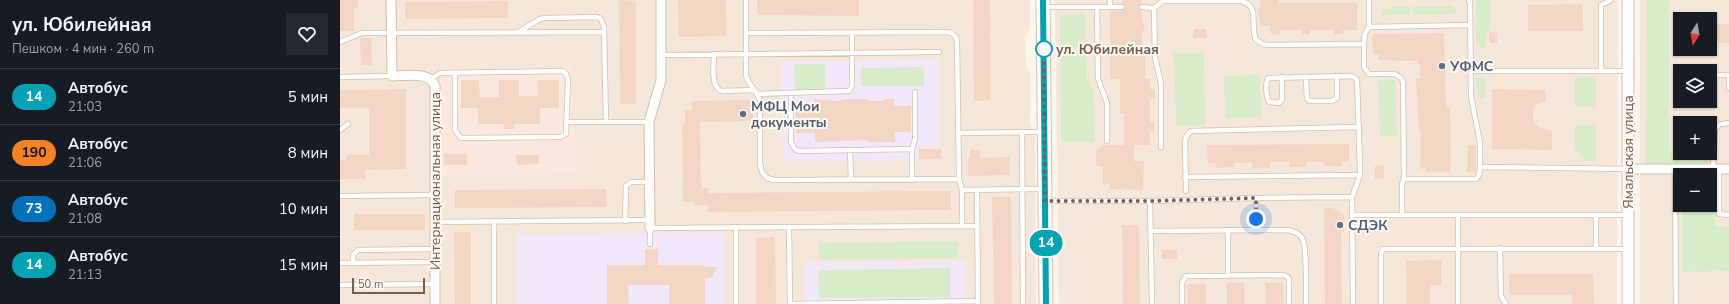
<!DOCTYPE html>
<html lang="ru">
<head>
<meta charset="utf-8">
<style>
	:root { --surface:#171b24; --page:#242831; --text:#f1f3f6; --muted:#9ea1a6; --line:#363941 }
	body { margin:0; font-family:"Nunito Sans",sans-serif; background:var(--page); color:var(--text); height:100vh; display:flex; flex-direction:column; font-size:15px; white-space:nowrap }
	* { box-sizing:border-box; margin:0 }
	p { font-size:13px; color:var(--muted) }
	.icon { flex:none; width:22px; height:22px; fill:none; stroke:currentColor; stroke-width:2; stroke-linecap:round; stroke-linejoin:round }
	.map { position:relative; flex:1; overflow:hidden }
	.details { display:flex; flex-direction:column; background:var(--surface); width:340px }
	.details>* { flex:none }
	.badge { padding:0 8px; border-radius:13px; font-size:14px; line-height:26px }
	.needle { width:26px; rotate:191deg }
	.buttons { position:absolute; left:1333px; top:12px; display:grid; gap:8px }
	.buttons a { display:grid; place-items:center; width:44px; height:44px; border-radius:0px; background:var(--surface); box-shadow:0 1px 3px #0004; font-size:20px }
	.scale { position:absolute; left:12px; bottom:10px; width:73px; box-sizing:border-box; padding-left:4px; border:2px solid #7a5c4d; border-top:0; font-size:11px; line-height:14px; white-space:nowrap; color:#7a5c4d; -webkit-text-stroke:3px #fffaf3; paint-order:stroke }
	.you { position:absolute; width:20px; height:20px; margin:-10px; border:3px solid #fff; border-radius:50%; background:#1a73e8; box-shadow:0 0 0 6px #1a73e833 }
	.map>.badge { position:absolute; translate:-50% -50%; box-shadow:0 0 0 2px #fff }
	.round { display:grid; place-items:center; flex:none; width:42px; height:42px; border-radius:0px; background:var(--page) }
	.head { display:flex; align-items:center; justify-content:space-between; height:68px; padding:0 12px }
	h1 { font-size:19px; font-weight:700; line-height:30px }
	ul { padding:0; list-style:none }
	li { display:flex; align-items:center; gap:12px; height:56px; padding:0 12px; border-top:1px solid var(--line) }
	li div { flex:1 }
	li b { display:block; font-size:15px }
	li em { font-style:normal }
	li .badge { min-width:44px; font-weight:700; text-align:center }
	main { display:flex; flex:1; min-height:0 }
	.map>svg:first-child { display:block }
</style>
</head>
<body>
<main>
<section class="details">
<div class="head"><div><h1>ул. Юбилейная</h1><p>Пешком · 4 мин · 260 m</p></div><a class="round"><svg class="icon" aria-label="heart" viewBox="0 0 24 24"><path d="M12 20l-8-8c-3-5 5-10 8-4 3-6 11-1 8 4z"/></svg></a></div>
<ul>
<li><span class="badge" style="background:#00a3b4;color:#fff">14</span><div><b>Автобус</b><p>21:03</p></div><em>5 мин</em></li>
<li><span class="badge" style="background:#f58220;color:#111">190</span><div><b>Автобус</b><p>21:06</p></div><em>8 мин</em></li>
<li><span class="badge" style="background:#0072bc;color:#fff">73</span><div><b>Автобус</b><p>21:08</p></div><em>10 мин</em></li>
<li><span class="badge" style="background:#00a3b4;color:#fff">14</span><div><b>Автобус</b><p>21:13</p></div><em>15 мин</em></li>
</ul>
</section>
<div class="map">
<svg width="1389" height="304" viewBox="0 0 1389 304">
	<rect width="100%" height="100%" fill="#fdf6ec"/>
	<path fill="#f5e8da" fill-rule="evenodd" d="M0,0H690V28L685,37L686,68L691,74L690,122L695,138L696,304H0Z
		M715,0H1278L1277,304H719Z
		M1300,0H1389V304H1300ZM1340,19H1370V49H1340ZM1340,71H1370V101H1340ZM1340,123H1370V153H1340ZM1340,175H1370V205H1340Z"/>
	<path fill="#fde8e0" d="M232,67V130H236L237,174L100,176V69Z"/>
	<path fill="#f3e8fa" d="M600,59V146L578,147V160L443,161L442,61Z
		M385,233V304H176V234Z
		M626,261V304H464V262Z"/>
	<path fill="#d8ecc9" d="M1136,0H1150V31H1147L1145,49L1141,48L1136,42Z
		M1307,0H1329V150L1331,152L1340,151V153H1368V165H1306V164Z
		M1110,6L1114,8L1117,14L1073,15V7Z
		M1070,7V15H1041C1044,4 1061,7 1070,7Z
		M724,14H745L746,17L747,80L754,91L755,142H723L721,140L720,17Z
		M834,53H864L865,126H836Z
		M454,64H485V89L455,90Z
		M584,67V86H521V68Z
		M920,75L921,117L885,118L884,76Z
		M1136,77L1146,79L1145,99L1139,98L1136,85Z
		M1235,77H1256V106H1235Z
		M1055,79L1057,136H1040L1038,80Z
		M1235,125H1256V161H1246L1235,148Z
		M1344,174H1370L1375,179V226H1389V271L1342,272V205H1370V175Z
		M618,241V258L479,260V243Z
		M610,268V297L479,298L478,270Z"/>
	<path fill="#f3d5c3" d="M0,0H18V8H14V31H0Z
		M279,0L296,1V104H280Z
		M338,0H386L387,36L339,37Z
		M417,0H519V16L417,15Z
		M633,0H650L651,100L634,101Z
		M782,0H802V3L798,7L802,11V23H804V31H802V56H805V79H810V89H815V98L810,99V122H814V132H810V145H794V161H804L803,190L769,189V184H763V167L756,166V151L763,145H784V113H780V79H770V11L784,10L786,7L782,3Z
		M920,0H939V3H1017V30H1003V34H994V30H970V34H962V30H940V35L931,34L930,26H920L918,7H920Z
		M168,1V18L65,19V2Z
		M1243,4V31H1188V5Z
		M1378,24H1389V43H1376V40L1371,37L1370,31Z
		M853,29H867V38H853Z
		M1149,32L1157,33V43H1149Z
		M1104,33L1106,107H1110L1111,172H1086V168L1080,169L1081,132H1079L1076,79H1080V64H1077V61L1039,60V54H1033L1032,34Z
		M20,38H31L32,65H21Z
		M121,80H139L140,97H159V80H179V96H198L197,80H219V108H200V124H174V129H164V124H138V108H121Z
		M66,89V169L25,170V179H0V160H7V155H29V108H0V90Z
		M1152,89L1205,90L1206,101L1199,103L1195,106L1193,111V119L1195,124L1200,128L1212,131V150L1152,149Z
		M474,99L501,101V99H528V101H544V99H554V106H571V132H555V142H527V140L475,142V133H456V107H474Z
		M413,100V121L360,122L361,188H368V193L611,191V210L368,212V205H355V202H343L342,124H345V110L352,109V101Z
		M1009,144V161H1002V166H984V162H966V167H949V162H930V168H912V163H894V167L876,168V163H868L867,145Z
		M1128,145H1136V172H1127Z
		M579,149H601V159H579Z
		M630,150H640V158L669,157L670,175L628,176V158H630Z
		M104,154H127V165H104Z
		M176,155H199V164L177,165Z
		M1044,165V178L1035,179V166Z
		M252,189H266L267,207L115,208V190Z
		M652,197H671L672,304H654Z
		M984,208H993L1004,215V232H1001L1002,304H985Z
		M14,214H85V230H14Z
		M782,225H799L800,304H783Z
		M114,232H131V304H115Z
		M435,237L436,304H416V238Z
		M305,249H318V265H365V267H377L372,278H365V304H329V285H288L289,304H267V265H305Z
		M822,250H837V259H822Z
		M1101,260V285H1090V304H1067L1066,261Z
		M1169,274H1253L1254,304H1232V295H1169Z
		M887,283H904L905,304H887Z
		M925,283H943L944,304H926Z
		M847,284H866V304H848Z"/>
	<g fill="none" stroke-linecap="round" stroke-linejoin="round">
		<defs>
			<path id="service" d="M406,0V76C409,86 418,92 420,101V164L422,172L427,178L434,180L619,179L622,190L705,189
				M1029,0V27L1025,33L1024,44V67L1029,74H1055L1061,78L1063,82L1064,179H1136L1139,175L1140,167
				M1129,0L1130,3L1131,96L1140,143V167L1288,169
				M703,7H782
				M757,7L758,79L767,103V141
				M770,7V0
				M802,7L814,8
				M1029,27L1130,25
				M180,31L200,19L205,18L257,17L261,19L264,27L266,122
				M406,33L608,32C614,34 616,36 617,41L619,179
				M0,42L22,33L264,32
				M374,54C374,65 370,85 381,91L414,90
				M321,55L599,52
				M1131,71H1287
				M1261,71V5L1271,0
				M1339,75H1340
				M1370,75H1389
				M1389,75V88
				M0,77L52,76
				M942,77V100L939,103L929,102C926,96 925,84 928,78L1009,76L1014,77L1017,80L1020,168V175L1012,197
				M966,77L967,99L970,101H992L997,98V76
				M91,79L100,73L221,71L225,72L228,78L226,134L220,137L121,138L115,130V73
				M451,93V142L455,149L459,151L572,149
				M417,94L509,91L512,86V33
				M227,122H309
				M0,130L8,124
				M682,132L683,304
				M619,133L703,132
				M821,147V84L815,57L814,8L823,1H902C920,6 910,27 916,40L925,45L1024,44
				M510,150L511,180
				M1335,169L1336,304
				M1373,169L1375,128L1381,124L1389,123
				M1379,169V214L1389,215
				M845,177L1020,175
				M572,180V149L575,139V92
				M622,190V226
				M637,190L638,302
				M846,191L845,141L847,135L851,131L1019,127
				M0,196L95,195
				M707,201H810L812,304
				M810,201L916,198
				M1012,215H1288
				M1062,215V184L1064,179
				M1256,215V248
				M285,221L286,186L291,182H309
				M95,222L309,220
				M154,222V304
				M449,227L450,304
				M888,230V275
				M916,230V198L1012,197L1013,304
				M811,231L948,230C955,232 960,233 963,240C967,250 966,291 966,304
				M310,244V228L637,226
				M1160,248L1161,296L1166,304
				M0,263L95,262
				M13,263V255L18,250L95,249
				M0,285L95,284
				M396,304V227
				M450,304L638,301
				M842,304V283L846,276L943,275L948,277L949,280V304
				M1041,304V253L1043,249H1288
				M1118,304V215"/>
			<path id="minor" d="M51,0L52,76C66,76 90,71 95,86V304
				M1288,169H1389
				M310,228L309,122L321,80V0"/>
			<path id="tertiary" d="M1288,304V0"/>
			<path id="secondary" d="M703,0L706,304"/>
		</defs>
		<use href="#service" stroke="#d1beb0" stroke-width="6"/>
		<use href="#minor" stroke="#d1beb0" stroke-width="11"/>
		<use href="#tertiary" stroke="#d1beb0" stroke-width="13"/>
		<use href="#secondary" stroke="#d6c0b0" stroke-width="15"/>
		<use href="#service" stroke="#fff" stroke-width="4.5"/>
		<use href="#minor" stroke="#fff" stroke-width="9"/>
		<use href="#tertiary" stroke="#fff" stroke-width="11"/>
		<use href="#secondary" stroke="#fff" stroke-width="13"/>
	</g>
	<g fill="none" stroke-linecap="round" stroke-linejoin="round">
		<defs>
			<path id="line" d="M703,0L706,304"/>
		</defs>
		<use href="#line" stroke="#fff" stroke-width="9"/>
		<use href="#line" stroke="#00a3b4" stroke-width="6"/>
		<path stroke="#7a5c4d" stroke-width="4" stroke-dasharray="0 7.2" d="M704,49L705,201H810L916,198V219"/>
	</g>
	<circle fill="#fff" stroke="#00a3b4" stroke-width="2" cx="704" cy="49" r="8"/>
	<g fill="#5c6f8a" stroke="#fffaf3" stroke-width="1.5">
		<circle cx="1102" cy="66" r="4"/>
		<circle cx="403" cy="114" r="4"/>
		<circle cx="1000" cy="225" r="4"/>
	</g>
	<g text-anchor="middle" stroke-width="4" stroke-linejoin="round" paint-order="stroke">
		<g font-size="14" font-weight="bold" fill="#7a5c4d" stroke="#fffaf3" text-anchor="start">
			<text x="716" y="54">ул. Юбилейная</text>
		</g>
		<g font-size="14" font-weight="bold" fill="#4e5e75" stroke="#fffaf3" text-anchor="start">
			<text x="1110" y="71">УФМС</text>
			<text x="411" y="111">МФЦ Мои<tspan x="411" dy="16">документы</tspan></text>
			<text x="1008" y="230">СДЭК</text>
		</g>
		<g font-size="14" fill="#7a5c4d" stroke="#fffaf3">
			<text transform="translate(1288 152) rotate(-90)" y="5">Ямальская улица</text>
			<text transform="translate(95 181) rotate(-90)" y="5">Интернациональная улица</text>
		</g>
	</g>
</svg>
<div class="buttons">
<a><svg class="needle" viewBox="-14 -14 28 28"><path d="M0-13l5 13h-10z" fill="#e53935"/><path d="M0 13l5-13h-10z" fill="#9ea1a6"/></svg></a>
<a><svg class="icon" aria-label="layers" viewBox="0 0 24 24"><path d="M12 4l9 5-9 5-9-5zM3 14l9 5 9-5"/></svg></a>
<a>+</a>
<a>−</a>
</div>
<div class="scale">50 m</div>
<div class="you" style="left:916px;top:219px"></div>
<b class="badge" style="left:706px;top:243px;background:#00a3b4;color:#fff">14</b>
</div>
</main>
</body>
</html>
